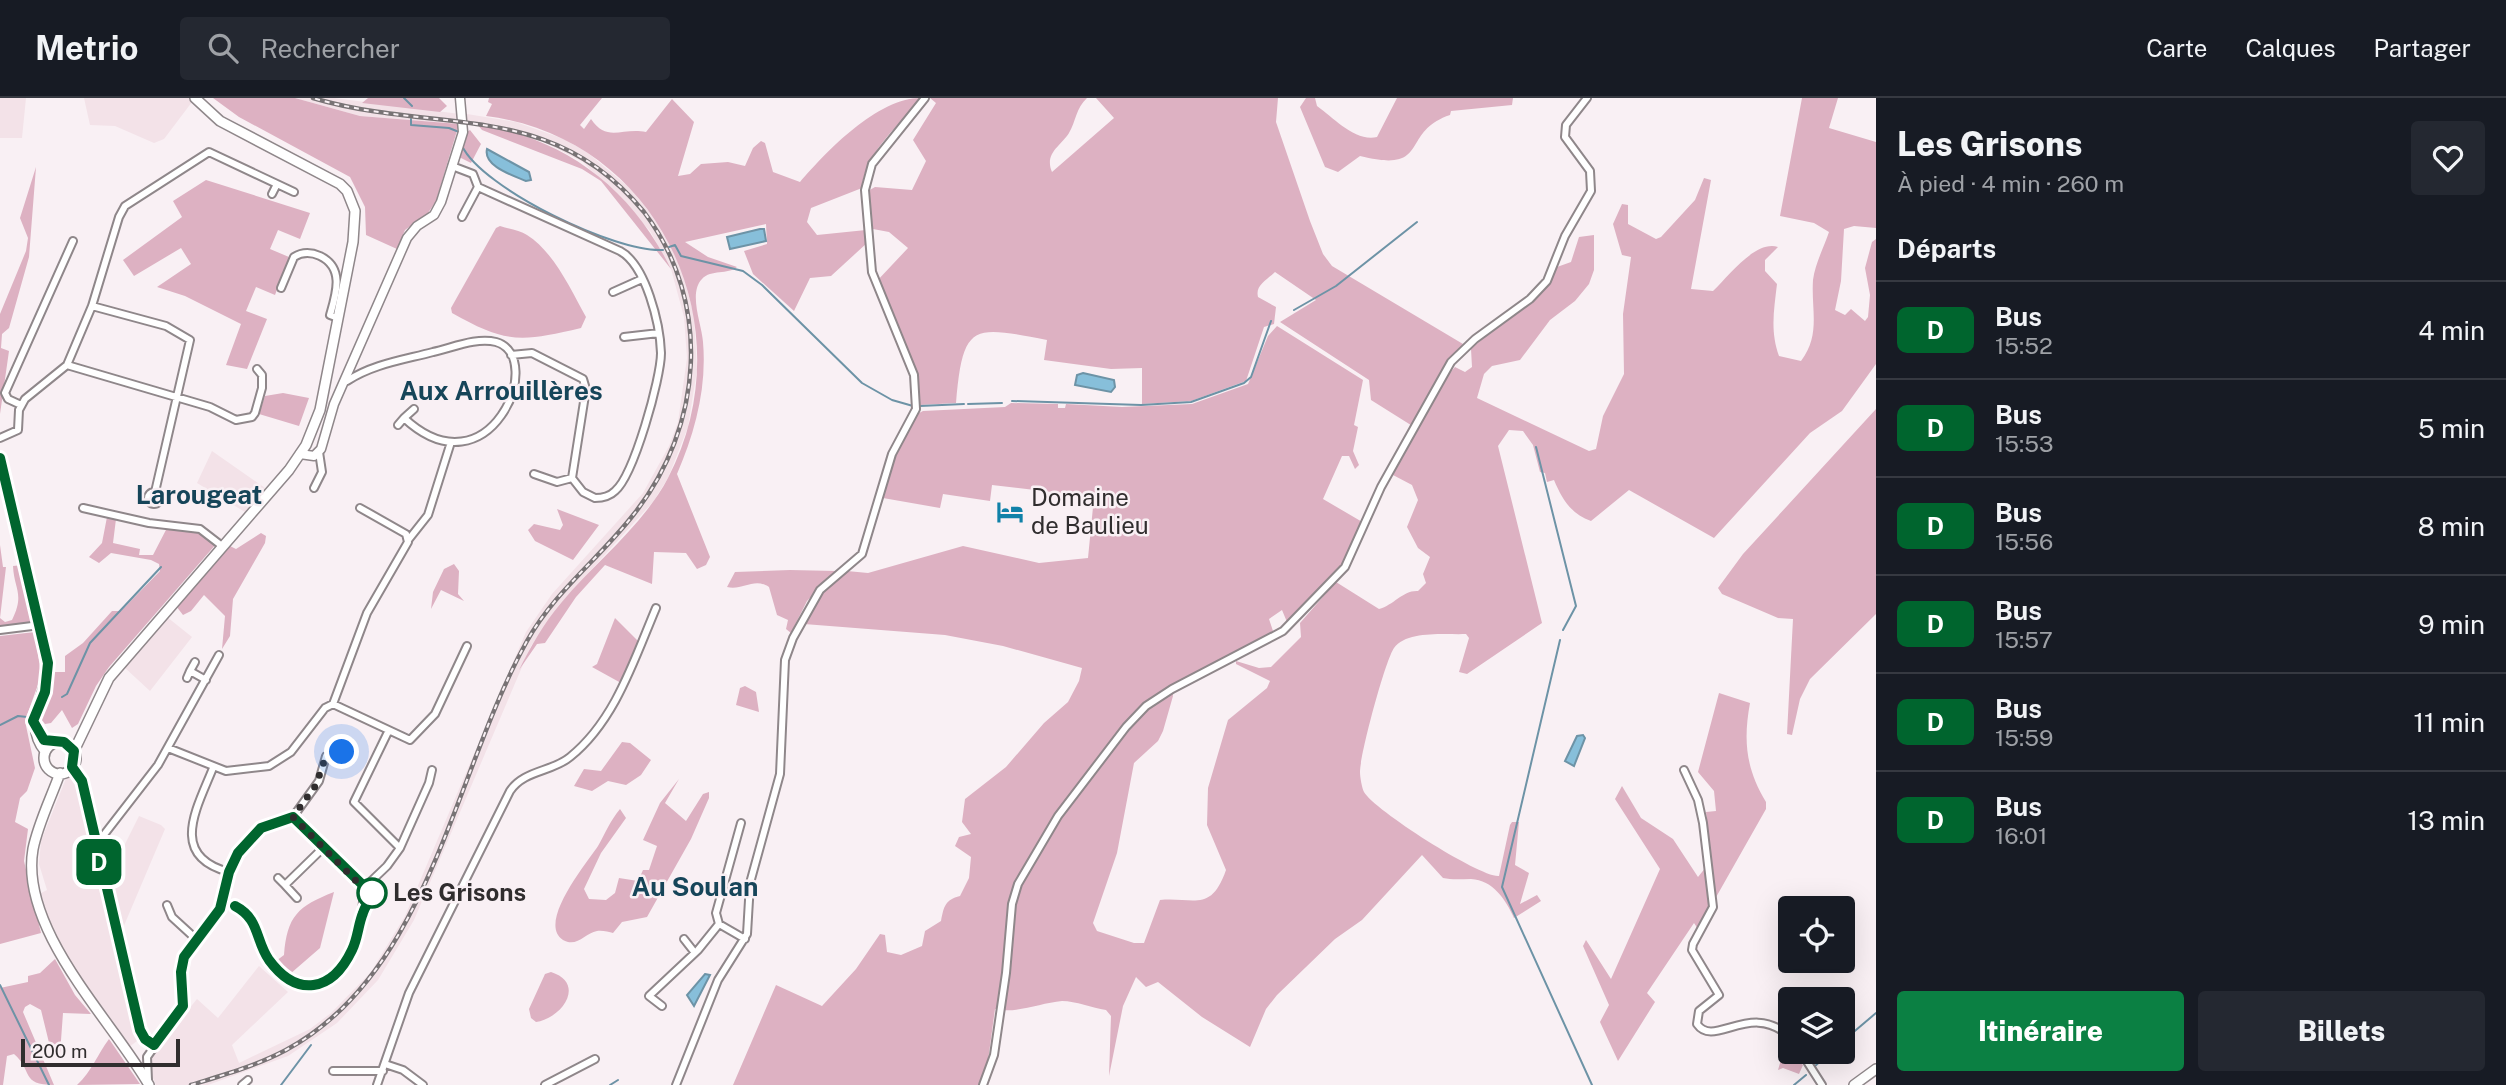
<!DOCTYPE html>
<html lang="fr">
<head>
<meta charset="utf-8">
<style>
	:root { --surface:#171b24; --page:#242831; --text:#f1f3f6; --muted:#9ea1a6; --line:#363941; --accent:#0b8043 }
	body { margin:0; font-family:"Public Sans",sans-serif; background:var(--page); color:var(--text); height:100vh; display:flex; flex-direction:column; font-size:26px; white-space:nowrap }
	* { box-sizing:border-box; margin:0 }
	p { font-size:23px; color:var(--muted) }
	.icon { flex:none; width:38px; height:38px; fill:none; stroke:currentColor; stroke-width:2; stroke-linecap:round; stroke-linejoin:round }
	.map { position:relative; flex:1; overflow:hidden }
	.panel { display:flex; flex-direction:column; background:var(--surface); width:630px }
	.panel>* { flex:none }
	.badge { padding:0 14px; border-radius:10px; font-size:24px; line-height:46px }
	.tools { position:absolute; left:1778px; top:798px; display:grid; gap:14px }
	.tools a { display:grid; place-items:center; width:77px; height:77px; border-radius:7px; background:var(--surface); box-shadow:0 7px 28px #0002; font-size:35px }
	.scale { position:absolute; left:21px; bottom:18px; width:159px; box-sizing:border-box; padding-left:7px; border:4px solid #302d2e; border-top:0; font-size:19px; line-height:24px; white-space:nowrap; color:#302d2e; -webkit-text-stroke:5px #f9f0f4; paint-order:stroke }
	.you { position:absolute; width:35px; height:35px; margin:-18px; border:5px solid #fff; border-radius:50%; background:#1a73e8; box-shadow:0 0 0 10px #1a73e833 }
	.map>.badge { position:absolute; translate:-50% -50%; box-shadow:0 0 0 4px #fff }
	h2 { padding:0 21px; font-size:26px; line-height:63px }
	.round { display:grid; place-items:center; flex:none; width:74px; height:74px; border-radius:7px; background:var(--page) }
	.summary { display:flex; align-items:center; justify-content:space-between; height:119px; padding:0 21px }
	h1 { font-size:33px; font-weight:800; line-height:52px }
	.button { display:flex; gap:14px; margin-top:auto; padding:14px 21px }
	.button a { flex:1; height:80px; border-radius:7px; background:var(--accent); color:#fff; font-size:28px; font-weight:800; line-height:80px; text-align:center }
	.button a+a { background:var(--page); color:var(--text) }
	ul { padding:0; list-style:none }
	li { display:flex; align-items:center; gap:21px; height:98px; padding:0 21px; border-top:2px solid var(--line) }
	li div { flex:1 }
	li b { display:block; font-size:26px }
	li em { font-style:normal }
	li .badge { min-width:77px; font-weight:700; text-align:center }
	header { display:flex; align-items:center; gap:42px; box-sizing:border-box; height:98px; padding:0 35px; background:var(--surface); border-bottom:2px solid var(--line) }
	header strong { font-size:33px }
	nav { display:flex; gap:38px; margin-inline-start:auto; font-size:24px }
	.search { width:490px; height:63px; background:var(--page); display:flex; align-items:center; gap:18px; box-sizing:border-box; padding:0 24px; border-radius:7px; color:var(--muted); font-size:26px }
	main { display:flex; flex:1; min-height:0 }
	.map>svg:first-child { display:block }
</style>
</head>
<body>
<header>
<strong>Metrio</strong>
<div class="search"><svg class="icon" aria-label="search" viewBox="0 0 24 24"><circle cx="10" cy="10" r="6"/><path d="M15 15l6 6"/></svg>Rechercher</div>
<nav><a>Carte</a><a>Calques</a><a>Partager</a></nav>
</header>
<main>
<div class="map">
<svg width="1876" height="987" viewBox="0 0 1876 987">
	<rect width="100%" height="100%" fill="#f9f0f4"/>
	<path fill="#f3e2e8" d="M0,0H26L22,40H0Z
		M84,0H189L192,4L164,41L154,45L115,28L90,27Z
		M295,0H334L460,16L459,26L360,18Z
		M467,16L516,24L564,41L588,55L631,91L660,127L681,168L694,218L697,272L688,329L668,380L653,404L560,506L531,548L414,822L378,882L337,925L288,958L208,987H156L148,969L149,960L197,901L218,920L259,868L288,894L232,947L239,965L310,931L331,915L371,874L405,818L526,534L552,496L643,395L669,348L678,324L687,260L684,219L671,171L650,133L583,64L538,41L466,24Z
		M212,353L265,390L245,414L197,385Z
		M167,519L192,539L150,593L124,569Z
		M67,678L74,680L80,688L101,788L137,934V943L129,949L63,853L48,822L41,795L47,792L39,766L41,743Z
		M139,718L161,727L165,731L120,837L110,797L114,796L122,752Z"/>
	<path fill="#ddb1c2" d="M213,0H295L360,18L459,26L436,103L428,115L405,132L397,151L366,137L365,109L350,79L239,19Z
		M368,0H439L447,8L440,14L362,5Z
		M489,0H602L580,27L584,31L591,21C607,45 622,29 646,34L672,1L694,24L678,78L690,76L701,66L728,64L745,68L753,50L761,43L765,45L773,74L800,84C827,53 877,0 921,0C901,26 864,55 862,90L811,110L807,124L817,137L866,132L867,145L831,178L810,180L794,213L753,176L744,153L767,146L766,126L685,144L708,159L737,169C728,177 711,171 702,181C688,195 702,227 703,244C707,290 695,334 677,376L710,459L706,467L697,471L686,455L654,454L652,486L605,467L576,499L545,545L537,546L519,572C531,548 544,525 561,505C596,463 642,429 668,380C747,229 659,40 486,18L492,6L488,4Z
		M930,0H1087C1076,10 1076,23 1069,35C1061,48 1044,55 1052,74L1114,20L1096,0H1278L1276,24L1310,123L1323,156L1332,168L1463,246L1447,268L1414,329L1371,302L1369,282L1280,224L1316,202L1275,174C1267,182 1255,187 1258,199L1276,209L1274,226L1264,229L1246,283L1191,303L1142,306V270L1111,271L1044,262L1047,242C973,228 963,223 956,305L920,307L916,277L876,184L908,150L889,134L873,131L868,93L875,89L912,92L926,63L913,42L936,5Z
		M1306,0H1315L1317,8C1334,20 1355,44 1377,39L1397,0H1513L1512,7L1451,13L1450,17C1399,34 1432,76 1360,58L1338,74L1325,69L1300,9Z
		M1802,0H1838L1829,30L1876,44V130L1854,128L1844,131L1841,183L1835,212L1845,217L1851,211L1865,223L1868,219L1870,197L1865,170L1872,144L1876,141V266L1842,313L1810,335L1714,440L1629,392L1591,423C1571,416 1562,401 1554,382L1547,384L1545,375L1540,374L1533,347L1523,333L1509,332L1498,348L1542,525L1467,576L1459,574L1469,540L1466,536C1447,537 1407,532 1394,550C1385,563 1360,657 1360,674C1360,679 1362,690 1364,694C1374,712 1481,780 1499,778L1510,727L1512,724H1519L1515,767L1529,775L1520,806L1537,797L1541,803L1514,820C1506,802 1493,782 1471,781C1461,781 1452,782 1443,780L1422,757L1362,822L1335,841L1277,897L1266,911L1250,949L1202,919L1158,884L1146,889L1136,879L1123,908L1109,978L1111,918L1106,912C1092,910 1076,903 1062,903C1040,905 1016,916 995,911L987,970L978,987H733L776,887L822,908L856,871L880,836L885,837L887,854L901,857L922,848L925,833L941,823C944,808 945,802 960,798L969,780L971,759L955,748L959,739L971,736L962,724L965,701L1006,669L1044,625L1068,604L1079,583L1082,570L1003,548L945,537L804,526L821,495L847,473L868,475L963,448L1039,465L1088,460L1094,399L992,387L990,403L943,396L940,410L883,400L895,356L917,316L923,313L1005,309L1011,305L1058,306V310H1065L1066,306L1122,309L1192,306L1248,286L1268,238L1277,228L1363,282L1354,327L1358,329L1353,353L1359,367L1355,371L1349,358H1342L1323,401L1364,425L1343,466L1287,524L1282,512L1269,521L1273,533L1247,551L1171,588L1173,598L1163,633L1158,643L1134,665L1117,755L1093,825L1097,833L1134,845H1144L1160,802C1194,799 1211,815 1226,772L1207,727L1208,690L1228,622L1267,590L1270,583L1236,566V563L1259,570L1271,569L1301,539L1300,525L1336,484L1379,511C1394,507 1403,492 1418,493L1426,485L1423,476L1430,459L1418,450L1407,429L1418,402L1412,387L1393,377L1448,277L1455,269L1465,274L1472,269L1471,251C1500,223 1537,206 1557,169L1571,164L1579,139L1594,137V172L1589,186L1575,203L1550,222L1520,262L1492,268L1484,276L1477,300L1589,353L1596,351L1603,318L1624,276L1623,216L1631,159L1622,157L1613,126L1622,106L1628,107V126L1656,141L1661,139L1695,102L1704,80L1711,82L1691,191L1713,193C1729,178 1755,142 1778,149L1765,162V173L1777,186C1774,212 1770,233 1779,258L1801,263C1821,237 1811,212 1813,182C1815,166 1824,149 1829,134L1814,125L1780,118Z
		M477,26C566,41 631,90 671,171L601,83L582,71L482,32Z
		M470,32L481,46L471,65L459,59L465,35Z
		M36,69L29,159L9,230L2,236L1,250L9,253L0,316V216L26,153L28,140L20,120Z
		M206,82L310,115L300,141L278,132L270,151L289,159L275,197L256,189L246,213L267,221L247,271L226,267L241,226L185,198L157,189L191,166L181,150L134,178L123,162L182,119L173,103Z
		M500,128C509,131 520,132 527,137C554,154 571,192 586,219L581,230C521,244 507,246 452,215L451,210L496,130Z
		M283,295L309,300L299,328L259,316L265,298Z
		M1876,311V516L1810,581L1800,601L1792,637L1787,636L1793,521L1778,520L1722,496L1718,490L1743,456Z
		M557,411L599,427L573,462L535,443L528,432L534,426L560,432L563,427Z
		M107,419L116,421L113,445L140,451L139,457H153L168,428L195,431L217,445L109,569L96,588L78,626L72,630L62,612L51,625L45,626L38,617L54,574H65V558L83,545L112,513H121L160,473L159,466L151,462L111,455L99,465L89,459L102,445Z
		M261,435L266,438L265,445L233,501L230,538L222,551L225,518L204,497L191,513L183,517L176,508L230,448L236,451Z
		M0,447L3,469H6L0,520L5,524L12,522C25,496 14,491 13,468L23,467L36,526L0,530Z
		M454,466L459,473L458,496L464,503L441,492L431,511L433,494L444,471Z
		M790,472L836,473L807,503L791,535L786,531L788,522L777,517L769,489C754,479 742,493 727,489L735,474Z
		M615,520L640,545L621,585L592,569L597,566Z
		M35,534L41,578L25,623L35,670L27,693L20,700L15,724L28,731L24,763L41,835L0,846V538Z
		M745,588L756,594L759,614L736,607L740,590Z
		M1719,595L1750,605C1743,643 1746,671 1766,704V711L1715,801L1706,714L1716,713L1714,693L1698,674Z
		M622,644L630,645L651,662L641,677L626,687L608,683L592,693L574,688L584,671L601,673Z
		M679,681L665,705L686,723L703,696L709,694V700L691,741L647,819L622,824L613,835C609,834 602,832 597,833C585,835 577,850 563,842C536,825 589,762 598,748C606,734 610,723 620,711L626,720L601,755L584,791L589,801L606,802L615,795L619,780L638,783L643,772H649L657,748L643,742L660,705Z
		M1622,688L1641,720L1673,741L1698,779L1706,769L1710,806L1698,831L1694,825L1647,895L1655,904L1618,963L1600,924L1609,907L1583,848L1586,842L1611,881L1660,771L1615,701Z
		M334,794L320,850L290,876L276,863L284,857C287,818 298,808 334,794Z
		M55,861L75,897L91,916L63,915L60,956L52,957L41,912L30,906L25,909L23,914L54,987C20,987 33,972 14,956L7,958L3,987H0V890L28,884V878L40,875Z
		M551,874C586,885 563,920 536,924L531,920L529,911L545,876Z
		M109,941L140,986L77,987C92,973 97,957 109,941Z
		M1790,957L1803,967L1799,976L1783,970L1778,972L1782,958Z"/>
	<path fill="#87bfda" stroke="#6d93a6" stroke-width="2" d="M487,51L529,74L531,82L526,83C512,77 483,68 487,51Z
		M760,131H764L766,143L730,151L727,139Z
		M1083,275L1114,282L1115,289L1111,294L1075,287L1077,277Z
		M1583,637L1585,640L1574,668L1565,663L1577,638Z
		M705,876L710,877L694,908L687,897Z"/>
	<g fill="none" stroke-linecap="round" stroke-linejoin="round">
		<path stroke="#6d93a6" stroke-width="2" d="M404,0L412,8
			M411,21V27L449,30L459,34
			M462,48C483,91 616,155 663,152
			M669,149L675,147L681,158L743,173L762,187L862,285L892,302L913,308
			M1294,212L1336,188L1417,124
			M1012,303L1141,307L1191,304L1244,285L1251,279L1271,223
			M968,306L1002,305
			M920,308L964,306
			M1536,349L1576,508L1563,532
			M1560,542L1502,789L1592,987
			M62,599L67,596L90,545L161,469
			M0,627L18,618L27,619
			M0,887L49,987
			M1843,943L1876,915
			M1815,968L1831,954
			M281,987L311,947
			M610,987L618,982
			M1794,987L1806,977"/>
		<defs>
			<path id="minor" d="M452,68L473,76L478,89L620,153C646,167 660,226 661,255C661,280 634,377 615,393C610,398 603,400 595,400L583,394L572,380L586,291L583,281L532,255L511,257
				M272,96L277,86
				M462,119L478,89
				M281,190L294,159C302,154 311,154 320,158C345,170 336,196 330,217L338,220
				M613,194L642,181
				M92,208L166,228L190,242L155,394
				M624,239L659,235
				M67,267L210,309L236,322L252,319L255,315L262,290V277L257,271
				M347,283C373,266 403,262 433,254C452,250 476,239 496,244C548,259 489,399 404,320L398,327
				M21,307L8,301L5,295L73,143
				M404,320L414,311
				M0,340L18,332L19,312L25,301L67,267L92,208L119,119L125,108L209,54L294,94
				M534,376L557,384L572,380
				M314,390L322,374L319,354
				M148 400a6 6 0 1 1 12 0a6 6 0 1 1-12 0Z
				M83,410L149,425L200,431L222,448
				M409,441L428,417L451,344
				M0,532L40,527
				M190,573L195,564
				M187,580L190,573L206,582
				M333,606L367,515L408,444L406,436L360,410
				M168,650L226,673L269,668L291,654L325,610L333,606L410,642L435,616L467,548
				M72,669L82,683L140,932L147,944L154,947
				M213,670C197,710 168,758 229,774
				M1684,672L1698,702L1703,725L1713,809L1693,846L1692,852L1719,897L1699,913L1697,926C1714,951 1751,902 1790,939
				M96,747L158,667L219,557
				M400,750L429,685L432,672
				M278,780L285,787L324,749
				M285,787L297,800
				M364,790L387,768L400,750L354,704L387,636
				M223,804L241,811L252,820L266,858L278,872L304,888L322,887C355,863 362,829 364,790L293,719
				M167,807L172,819L196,841
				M719,826L716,815L741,725
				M684,841L695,855
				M662,908L649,898L698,852L719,826L745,841
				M1801,954L1822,987
				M385,966L403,972L423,987
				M333,973H383
				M148,982L147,959L183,908L181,874L184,859L220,811L229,774L238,755L261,730L293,719L319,683L326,658L344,653L349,644
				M242,987L248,982
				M377,987L409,895L510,693C524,672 552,674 570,659C615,623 634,562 656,510
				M545,987L595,961
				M676,987L718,882L747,836L750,785L780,676L785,562L793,540L820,492L862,456L892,356L916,311L914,277L872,174L865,92L872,66L925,0
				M983,987L994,957L1006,875L1012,806L1018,786L1058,718L1126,629L1146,608L1172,591L1283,533L1345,469L1381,389L1451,264L1475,241L1530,201L1547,183L1565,138L1591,93L1590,73L1565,39L1566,27L1587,0"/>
			<path id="tertiary" d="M300,356L314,358L321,351L334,306L407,140L417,128L434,117L441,104L463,34L460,0
				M0,360L48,565C47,598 21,625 45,654
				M37,632L44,641L53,645"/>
			<path id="secondary" d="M44 660a16 16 0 1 1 32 0a16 16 0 1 1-32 0Z
				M74,653L109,580L289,372L306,347L320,312L353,144L355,113L347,93L340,86L220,23L195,0
				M60,675C51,700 38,726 33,751C19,832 112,922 149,987
				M1854,987L1876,971"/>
		</defs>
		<use href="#minor" stroke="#8f878a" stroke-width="10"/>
		<use href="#tertiary" stroke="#8f878a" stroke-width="11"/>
		<use href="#secondary" stroke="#8f878a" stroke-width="12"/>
		<use href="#minor" stroke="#fff" stroke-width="6"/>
		<use href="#tertiary" stroke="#fff" stroke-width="8"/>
		<use href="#secondary" stroke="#fff" stroke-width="9"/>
		<defs>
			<path id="rail" d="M191,987C223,977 256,968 286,952C430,874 453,676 527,543C555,493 600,460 634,416C703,329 713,205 644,114C550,0 438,37 313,0"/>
		</defs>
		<use href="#rail" stroke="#787375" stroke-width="4.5"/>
		<use href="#rail" stroke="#f9f0f4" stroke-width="2" stroke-dasharray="5" stroke-linecap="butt"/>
	</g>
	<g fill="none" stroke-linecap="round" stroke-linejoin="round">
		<defs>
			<path id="line" d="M0,360L48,565L45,594L33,623L44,642L64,644L74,653L72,669L82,683L140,932L145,941L154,947L183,908L181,874L184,859L220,811L229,774L238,755L261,730L293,719L372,796C370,803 365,808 363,815C358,827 358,840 352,852C332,894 297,900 269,862C255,842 260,821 235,808"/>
		</defs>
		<use href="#line" stroke="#fff" stroke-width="16"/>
		<use href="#line" stroke="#00652e" stroke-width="10"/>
		<path stroke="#302d2e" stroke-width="7" stroke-dasharray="0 12.6" d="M342,654H331L326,658L316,687L293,719L363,790L370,786L372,795"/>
	</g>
	<defs>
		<symbol id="hotel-bare" viewBox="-9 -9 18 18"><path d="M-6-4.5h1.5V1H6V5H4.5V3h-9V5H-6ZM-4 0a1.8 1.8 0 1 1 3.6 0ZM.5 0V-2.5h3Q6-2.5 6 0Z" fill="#1081a8" stroke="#f9f0f4" stroke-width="2.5" paint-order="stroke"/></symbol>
	</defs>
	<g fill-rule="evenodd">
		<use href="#hotel-bare" x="991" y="395" width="38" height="38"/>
	</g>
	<circle fill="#fff" stroke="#00652e" stroke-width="3.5" cx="372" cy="795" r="14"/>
	<g text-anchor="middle" stroke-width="5" stroke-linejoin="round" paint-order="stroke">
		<g font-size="24" fill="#302d2e" stroke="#f9f0f4" text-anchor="start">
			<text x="1031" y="408">Domaine<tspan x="1031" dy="28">de Baulieu</tspan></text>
		</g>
		<g font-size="24" font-weight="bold" fill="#302d2e" stroke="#f9f0f4" text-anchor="start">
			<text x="393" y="803">Les Grisons</text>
		</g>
		<g font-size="26" font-weight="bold" fill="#164559" stroke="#f9f0f4">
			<text x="501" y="302">Aux Arrouillères</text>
			<text x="199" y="406">Larougeat</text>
			<text x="695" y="798">Au Soulan</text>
		</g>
	</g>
</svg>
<div class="tools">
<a><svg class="icon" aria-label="locate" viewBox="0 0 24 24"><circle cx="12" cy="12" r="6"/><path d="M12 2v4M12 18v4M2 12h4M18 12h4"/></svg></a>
<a><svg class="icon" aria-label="layers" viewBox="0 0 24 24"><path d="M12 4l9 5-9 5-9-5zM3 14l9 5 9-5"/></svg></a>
</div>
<div class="scale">200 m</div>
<div class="you" style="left:342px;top:654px"></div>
<b class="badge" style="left:99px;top:764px;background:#00652e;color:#fff">D</b>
</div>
<section class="panel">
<div class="summary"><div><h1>Les Grisons</h1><p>À pied · 4 min · 260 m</p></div><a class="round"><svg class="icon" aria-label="heart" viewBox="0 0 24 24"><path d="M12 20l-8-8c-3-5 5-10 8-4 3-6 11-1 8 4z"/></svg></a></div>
<h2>Départs</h2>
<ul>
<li><span class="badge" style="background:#00652e;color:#fff">D</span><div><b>Bus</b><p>15:52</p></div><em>4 min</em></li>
<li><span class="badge" style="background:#00652e;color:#fff">D</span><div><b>Bus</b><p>15:53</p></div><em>5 min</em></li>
<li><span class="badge" style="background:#00652e;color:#fff">D</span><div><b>Bus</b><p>15:56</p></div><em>8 min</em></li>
<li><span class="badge" style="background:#00652e;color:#fff">D</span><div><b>Bus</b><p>15:57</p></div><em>9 min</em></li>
<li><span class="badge" style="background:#00652e;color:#fff">D</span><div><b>Bus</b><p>15:59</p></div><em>11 min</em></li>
<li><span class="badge" style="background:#00652e;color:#fff">D</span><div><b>Bus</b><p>16:01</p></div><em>13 min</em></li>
</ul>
<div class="button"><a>Itinéraire</a><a>Billets</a></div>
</section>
</main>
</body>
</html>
